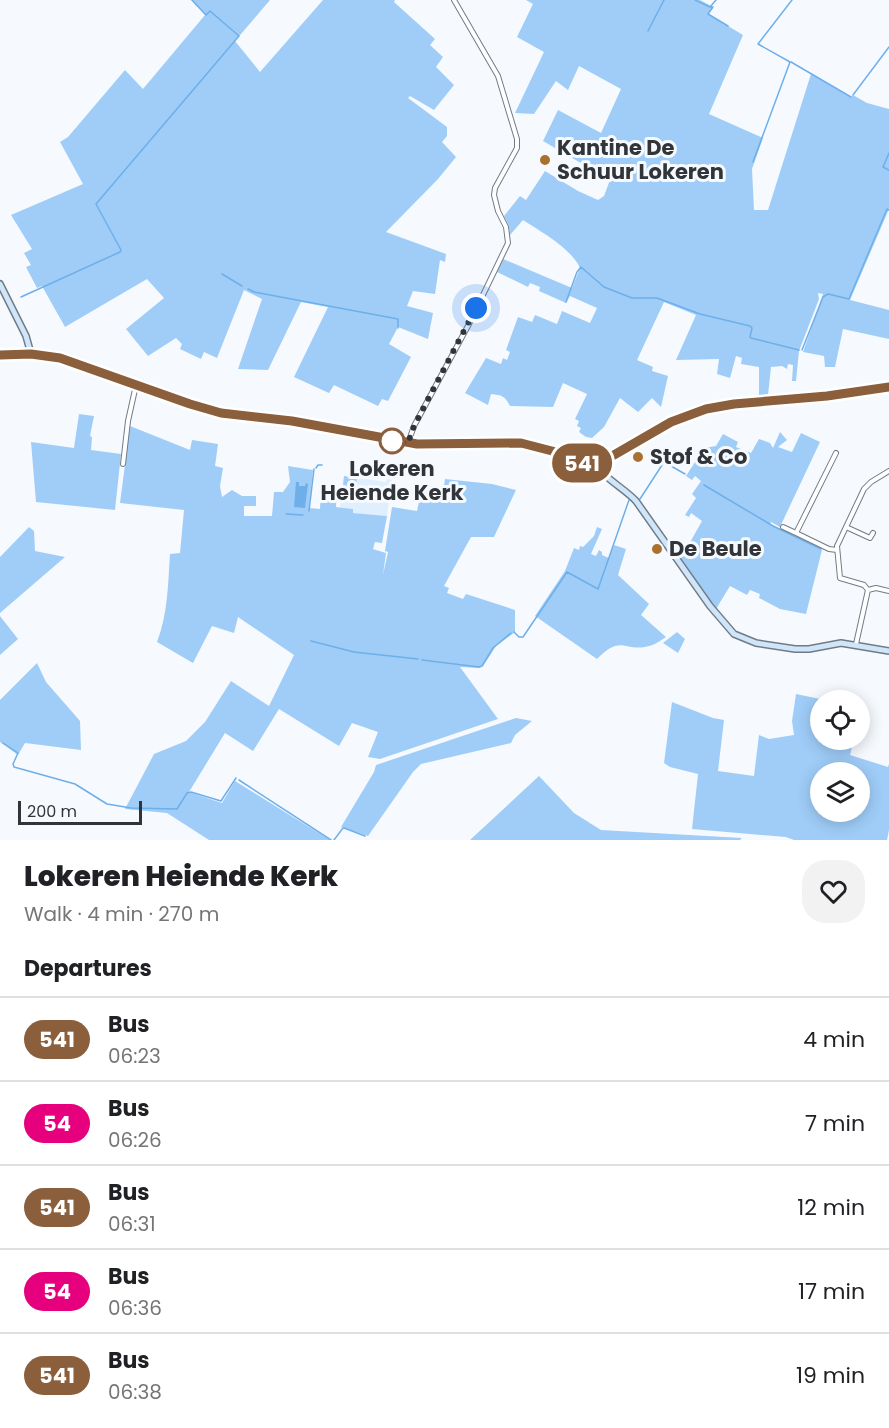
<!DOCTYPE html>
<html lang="en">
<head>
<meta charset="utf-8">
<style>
	:root { --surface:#fff; --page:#f2f2f2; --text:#202124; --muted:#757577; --line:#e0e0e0 }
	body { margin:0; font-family:Poppins,sans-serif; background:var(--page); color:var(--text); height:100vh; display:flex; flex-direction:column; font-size:22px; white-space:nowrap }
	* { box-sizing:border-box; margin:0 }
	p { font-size:20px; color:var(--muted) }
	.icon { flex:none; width:33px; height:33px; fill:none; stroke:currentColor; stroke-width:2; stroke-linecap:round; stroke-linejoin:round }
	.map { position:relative; height:840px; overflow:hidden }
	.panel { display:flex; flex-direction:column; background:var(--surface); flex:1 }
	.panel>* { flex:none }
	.badge { padding:0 12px; border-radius:20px; font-size:21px; line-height:39px }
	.buttons { position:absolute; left:810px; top:690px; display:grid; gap:12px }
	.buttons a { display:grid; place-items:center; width:60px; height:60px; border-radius:50%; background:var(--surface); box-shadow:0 3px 15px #0003; font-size:30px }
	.scale { position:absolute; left:18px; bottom:15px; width:124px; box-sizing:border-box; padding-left:6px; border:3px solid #313539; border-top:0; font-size:16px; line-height:21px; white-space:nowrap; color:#313539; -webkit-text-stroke:4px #f6fafe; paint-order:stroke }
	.you { position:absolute; width:30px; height:30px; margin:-15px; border:4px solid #fff; border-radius:50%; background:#1a73e8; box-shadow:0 0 0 9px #1a73e833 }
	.map>.badge { position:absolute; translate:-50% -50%; box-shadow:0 0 0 3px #fff }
	h2 { padding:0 24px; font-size:22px; line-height:54px }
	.round { display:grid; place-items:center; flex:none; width:63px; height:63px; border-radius:24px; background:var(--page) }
	.headline { display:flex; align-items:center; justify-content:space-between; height:102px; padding:0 24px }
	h1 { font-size:28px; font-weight:800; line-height:45px }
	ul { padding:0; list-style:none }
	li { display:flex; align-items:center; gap:18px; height:84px; padding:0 24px; border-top:2px solid var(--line) }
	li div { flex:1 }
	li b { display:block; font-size:22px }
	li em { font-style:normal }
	li .badge { min-width:66px; font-weight:700; text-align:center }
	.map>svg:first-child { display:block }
</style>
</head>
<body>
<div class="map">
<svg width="889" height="840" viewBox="0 0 889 840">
	<rect width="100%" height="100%" fill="#f6fafe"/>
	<path fill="#dfeffe" d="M344,476L386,482L387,479L392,480L387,516L353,513V509L340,507Z"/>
	<path fill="#9fcdf8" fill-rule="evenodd" d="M191,0H270L235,41L260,72L323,0H395L394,2L435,39L430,45L443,57L436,67L454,85L434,110L410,96L408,98L447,127V136L442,142L456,157L438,179L386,232L446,254L445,262L440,260L435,294L413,291L407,306L433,313L428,339L398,327L389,344L411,357L388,401L382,399L378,406L334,385L329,393L294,377L328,307L301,302L268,370L238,369L262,299L244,290L217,358L204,352L201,359L180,349L182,344L176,338L148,356L126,329L164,298L147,279L65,327L42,286L37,288L26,267L31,265L24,253L32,249L11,215L83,184L60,142L68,137L125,70L143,89L205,15Z
		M526,0H700L713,7L708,14L743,35L709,114L763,138L752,169L754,210H768L811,74L851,97L853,95L867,103L889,109V209L850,300L889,310V339L843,329L835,367H825L824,356L803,352L823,294L818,293L819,299L799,351L796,381H792L793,365L788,364L787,369L782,366L771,367L768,395H759V367L741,364L742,358L736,356L730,378L717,374L719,359L676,360L696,315L664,302L637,360L653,367L652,371L668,376L661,407L652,398L638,412L620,398L604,427L592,438L586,437L579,432L581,428L577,426L579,421L575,419L587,394L563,383L553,407L510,406C505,396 502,395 491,394L488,405L465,393L486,358L501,364L503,358L507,360L510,352L506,350L518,317L532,322L535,315L557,324L562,311L590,323L597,308L570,296L566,303L539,291L540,287L530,283L528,287L497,272L503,259L572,288L580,268C572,249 540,231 523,220L510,235L509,226L504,216L520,196L526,200L545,171L578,191L598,200L604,196L610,180L543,141L558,110L601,133L621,89L579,66L568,90L556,81L534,114L515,113L544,52L517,37L533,4Z
		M79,414L94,416L90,436L92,437L91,450L121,454L115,510L36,502L31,442L74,448Z
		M130,426L190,450L192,440L218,444L215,466L223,468L220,486L222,497L232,490L242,496H256V506H244V516H272L274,492H283L290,482L288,466L313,470L309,508L320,509L321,489L337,491L336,507L353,509V513L387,516L382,543L375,542L373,549L386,553L383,575L388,552L385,551L392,507L417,511L423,484L442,500L445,479L492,484L516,490L494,537H471L444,586L449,588L447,593L463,599L466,594L515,610V632L496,646L483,666L479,668L460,667L498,719L380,759L368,757L378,732L352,723L339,746L279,709L253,751L225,733L189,792L222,803L235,781L330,840H209L167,813L125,809L154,754L186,741L205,722L231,681L269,706L294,655L238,617L234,633L212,626L193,663L157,642C168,614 168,583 170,554L180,553L184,510L120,503Z
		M780,432L787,440L778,447L792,452L801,433L820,442L780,527L771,522L770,524L822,550L806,614L780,609L759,598L760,594L750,590L747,595L730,586L716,609L678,556L688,546L702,521L691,513L689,517L685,515L696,498L692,494L701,481L695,476L692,480L686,476L704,448L716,446L723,434L738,442L736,447L751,453L759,439L770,443L773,448Z
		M344,476L357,478L354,497L342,495Z
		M29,527L34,531L35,551L65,557L0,613V557Z
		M597,527L602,529L591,554L596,556L599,550L602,552V555L609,558L614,545L626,549L618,575L649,604L641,615L666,637C661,640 655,645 649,646C625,653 622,633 597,659L535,616L565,571L574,548L579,550L580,546L583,547L594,536Z
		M0,616L18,639L0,655Z
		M677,632L685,639L678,653L663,643Z
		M37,663L46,682L80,721L81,750L25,743L18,755L0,742V700Z
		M796,694L825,700H820V740H854L850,755L888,767L889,764V830L887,840H794L786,837L692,829L698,774L670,767L664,763L672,702L713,718L724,720L718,771L754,776L759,735L769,739L794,735L792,721ZM820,772H860V812H820Z
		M516,718L532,721L515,735L511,743L421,764L413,772L368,836L341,827L374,772L376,765Z
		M539,776L574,813L601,830L742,838L740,840H470Z"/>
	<path fill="#6eafe9" d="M296,482H299V486H305L306,483L308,484L305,508L294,507Z"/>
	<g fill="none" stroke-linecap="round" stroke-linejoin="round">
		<path stroke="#6eafe9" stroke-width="1.5" d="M695,0L710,7L716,0
			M710,7H713L708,14L728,26
			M648,31L664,0
			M791,62L851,97
			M853,95L889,47
			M889,153L883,167L889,170
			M753,162L790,62L758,44L792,0
			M222,274L242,286
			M248,289L254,292L398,319V328
			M21,297L120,252L121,250L96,204L239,36L210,11L206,15L192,0
			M566,302L577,272L581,267L604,287L632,298H657L700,314L750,326L752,328L750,337L751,338L799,350
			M802,350L823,297L828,294L849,299L887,209L889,210
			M316,468L318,465H322
			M704,485L773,526L821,549
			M640,499L664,462L685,474
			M309,511L314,469
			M286,514L303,515
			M514,632L519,637H523L567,572L598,589L629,500
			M311,641L354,652L418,659
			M422,660L479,667L482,666L493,648L511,633
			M3,743L18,753L13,764L14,767L75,784L107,804L131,808L177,809L187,793L191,792L221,801L236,778
			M239,780L331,840
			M344,828L365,836
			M334,840L343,828"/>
		<defs>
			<path id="street" d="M408,443L414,426L469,324L508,243L506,227L498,211L494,195L495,188L517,148V139L498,76L454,0
				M836,453L796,533L829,549L837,550
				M123,464L128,421L136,385
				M783,527L796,533
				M846,527L870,538L873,533
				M868,590L876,588L889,591
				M856,644L868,590L864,585L840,578L837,546L864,489L871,482L889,471"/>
			<path id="secondary" d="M0,284L26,336L31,354
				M0,355L31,354L60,358L190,404L221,413L292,421L417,444L521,443L552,451L581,463L592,464L607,459L671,422L706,409L734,404L827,396L889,387
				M596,463C603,478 624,488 636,501L710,606L734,634L756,643L795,649H809L841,643L889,651"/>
		</defs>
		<use href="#street" stroke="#727b84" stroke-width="6"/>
		<use href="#secondary" stroke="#727b84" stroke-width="8"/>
		<use href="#street" stroke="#fff" stroke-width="4"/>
		<use href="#secondary" stroke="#cfe6fa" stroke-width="5"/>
	</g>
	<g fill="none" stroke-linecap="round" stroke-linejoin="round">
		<defs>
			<path id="line" d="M0,355L31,354L60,358L190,404L221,413L292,421L417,444L521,443L552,451L581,463L592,464L607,459L671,422L706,409L734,404L827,396L889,387"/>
		</defs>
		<use href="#line" stroke="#fff" stroke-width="14"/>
		<use href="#line" stroke="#8b5e3c" stroke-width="9"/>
		<path stroke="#313539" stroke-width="6" stroke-dasharray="0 10.8" d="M392,441L408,443L414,426L476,308"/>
	</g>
	<g fill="#a9712f" stroke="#f6fafe" stroke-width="2">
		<circle cx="545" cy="160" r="6"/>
		<circle cx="638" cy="457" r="6"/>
		<circle cx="657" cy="549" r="6"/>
	</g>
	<circle fill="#fff" stroke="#8b5e3c" stroke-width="3" cx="392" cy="441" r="12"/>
	<g text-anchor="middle" stroke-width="6" stroke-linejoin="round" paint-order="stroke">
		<g font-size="21" font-weight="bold" fill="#313539" stroke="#f6fafe" text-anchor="start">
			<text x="557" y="155">Kantine De<tspan x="557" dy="24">Schuur Lokeren</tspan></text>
			<text x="650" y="464">Stof &amp; Co</text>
			<text x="669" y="556">De Beule</text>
		</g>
		<g font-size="21" font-weight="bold" fill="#313539" stroke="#f6fafe">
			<text x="392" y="476">Lokeren<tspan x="392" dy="24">Heiende Kerk</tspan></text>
		</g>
	</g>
</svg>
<div class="buttons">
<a><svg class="icon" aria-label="locate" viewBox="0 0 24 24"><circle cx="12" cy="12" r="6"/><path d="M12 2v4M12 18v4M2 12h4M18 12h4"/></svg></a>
<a><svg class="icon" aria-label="layers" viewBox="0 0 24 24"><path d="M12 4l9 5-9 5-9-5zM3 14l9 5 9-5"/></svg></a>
</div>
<div class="scale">200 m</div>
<div class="you" style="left:476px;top:308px"></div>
<b class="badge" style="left:582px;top:463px;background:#8b5e3c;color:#fff">541</b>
</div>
<section class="panel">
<div class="headline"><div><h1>Lokeren Heiende Kerk</h1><p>Walk · 4 min · 270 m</p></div><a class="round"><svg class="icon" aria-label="heart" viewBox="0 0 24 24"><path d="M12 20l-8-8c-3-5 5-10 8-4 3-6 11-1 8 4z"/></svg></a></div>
<h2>Departures</h2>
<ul>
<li><span class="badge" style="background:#8b5e3c;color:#fff">541</span><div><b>Bus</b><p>06:23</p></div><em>4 min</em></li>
<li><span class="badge" style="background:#e6007e;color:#fff">54</span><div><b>Bus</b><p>06:26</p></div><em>7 min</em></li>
<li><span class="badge" style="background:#8b5e3c;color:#fff">541</span><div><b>Bus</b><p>06:31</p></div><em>12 min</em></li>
<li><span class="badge" style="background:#e6007e;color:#fff">54</span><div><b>Bus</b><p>06:36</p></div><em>17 min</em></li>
<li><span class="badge" style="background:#8b5e3c;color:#fff">541</span><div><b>Bus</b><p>06:38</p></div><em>19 min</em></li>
</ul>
</section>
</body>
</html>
